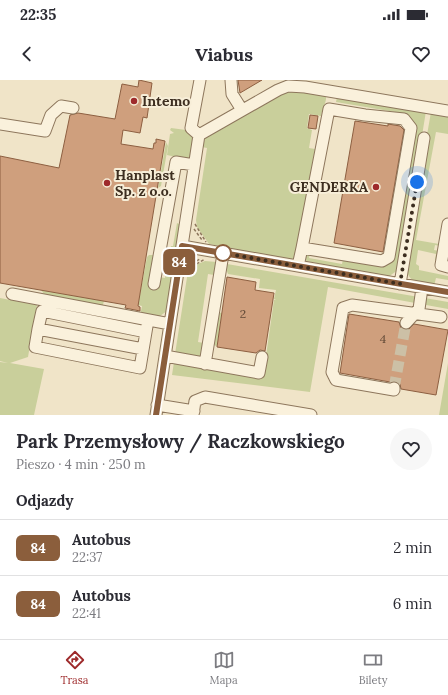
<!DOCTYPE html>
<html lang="pl">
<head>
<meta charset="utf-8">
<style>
	:root { --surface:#fff; --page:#f7f7f7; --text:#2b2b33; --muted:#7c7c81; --line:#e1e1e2; --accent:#9e2a2b }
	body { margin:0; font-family:Lora,serif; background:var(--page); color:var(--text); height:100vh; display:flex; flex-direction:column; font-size:15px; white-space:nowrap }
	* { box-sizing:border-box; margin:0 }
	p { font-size:13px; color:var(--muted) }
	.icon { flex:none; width:22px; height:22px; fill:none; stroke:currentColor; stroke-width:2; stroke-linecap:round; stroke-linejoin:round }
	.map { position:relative; height:335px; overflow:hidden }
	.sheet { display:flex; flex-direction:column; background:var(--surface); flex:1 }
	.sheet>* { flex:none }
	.badge { padding:0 8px; border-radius:6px; font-size:14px; line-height:26px }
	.you { position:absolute; width:20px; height:20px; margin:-10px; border:3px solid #fff; border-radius:50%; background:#1a73e8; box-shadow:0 0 0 6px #1a73e833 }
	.map>.badge { position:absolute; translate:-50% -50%; box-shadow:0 0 0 2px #fff }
	h2 { padding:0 16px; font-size:15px; line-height:36px }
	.round { display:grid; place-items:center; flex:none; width:42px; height:42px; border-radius:21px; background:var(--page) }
	.overview { display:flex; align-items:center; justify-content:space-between; height:68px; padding:0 16px }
	h1 { font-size:19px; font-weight:700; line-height:30px }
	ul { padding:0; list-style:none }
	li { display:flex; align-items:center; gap:12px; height:56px; padding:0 16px; border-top:1px solid var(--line) }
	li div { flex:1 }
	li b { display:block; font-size:15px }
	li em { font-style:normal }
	li .badge { min-width:44px; font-weight:700; text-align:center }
	.status { display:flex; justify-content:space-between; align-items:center; height:28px; padding:0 20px; background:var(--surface); direction:ltr }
	.status svg { height:11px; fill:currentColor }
	header { display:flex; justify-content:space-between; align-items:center; height:52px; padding:0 16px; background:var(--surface); font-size:18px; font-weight:700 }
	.tabs { display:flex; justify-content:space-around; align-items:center; height:56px; border-top:1px solid var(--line); background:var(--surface); font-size:11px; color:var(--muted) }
	.tabs a { display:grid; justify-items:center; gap:2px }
	.tabs .current { color:var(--accent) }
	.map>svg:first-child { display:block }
</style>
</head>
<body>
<div class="status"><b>22:35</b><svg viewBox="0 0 49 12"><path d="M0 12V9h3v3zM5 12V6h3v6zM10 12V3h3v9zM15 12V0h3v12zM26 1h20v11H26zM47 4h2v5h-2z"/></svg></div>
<header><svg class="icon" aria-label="back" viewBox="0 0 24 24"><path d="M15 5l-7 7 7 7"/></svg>Viabus<svg class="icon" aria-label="heart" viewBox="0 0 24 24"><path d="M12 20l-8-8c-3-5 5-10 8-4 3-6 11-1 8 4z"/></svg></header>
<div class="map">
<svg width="448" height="335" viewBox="0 0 448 335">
	<rect width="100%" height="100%" fill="#f0e4c8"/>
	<path fill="#c9cf9b" d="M288,10L326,15C327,22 322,29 321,36L309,34L307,48L312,50L309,68L315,69L295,177L291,180L231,171V168L209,164L197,147L196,140L207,68L202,67L206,56Z
		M337,17L426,31L402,179L398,190L388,197L306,181L305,178L308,173H310L309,178L342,184L343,179L382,185L415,45L407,34L336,22Z
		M431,32L448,35V54L436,52L416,160L439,164L442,147L440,166L435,165L434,170L439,171L437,181L435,180L436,174L418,170L416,184L419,186V190L448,196V200L436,198L434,206C415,202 407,203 405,181Z
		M171,48L186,50L193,57L191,78L189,80L167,75L170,54L174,53L170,50Z
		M166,62L168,66L161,106L158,108Z
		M177,143L181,145L175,184L172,183L171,188L174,189L167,231L157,238L140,236L142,226L138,225L147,177L149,175H155L159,197L165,198L168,180L163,179L164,176L169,177L171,166H173Z
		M205,181L217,182L214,195L208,194L198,262L204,263L202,274L200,278L175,274L188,191L191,187Z
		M227,184L448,222V229L328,207L310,312L172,295L174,282L263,297L274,220H276L274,219L276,210L259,208L260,199L228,194L226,189Z
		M41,210L104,221L102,228L50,217L44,214Z
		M0,218L37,225L28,277L10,283L44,289L34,335H0V282L8,283L0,281Z
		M218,232L222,233L217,266L213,265Z
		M448,283V335H439Z"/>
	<path fill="#cf9f7d" stroke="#8d5f41" d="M139,0L152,3L147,38L143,37L140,53L123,50L121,64L153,69L154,63H156V59L165,61L138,226L140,227V231L125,228L126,225L0,203V76L59,88L70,35L78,33L115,39L122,4L138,7Z
		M238,0H262L240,13Z
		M310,35L318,36L316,49L308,48Z
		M355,41L388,46V44L400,46L404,50L383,172L334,163Z
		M227,197L256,202L255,210L274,213L265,271L260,270L256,273L217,267Z
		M349,234L399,242L401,248L405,250H408L414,244L448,250L436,315L401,309L400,304L394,301L390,302L340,293Z"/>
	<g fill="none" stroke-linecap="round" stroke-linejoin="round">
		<path stroke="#ccc0a6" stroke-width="11" stroke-dasharray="11 5.5" stroke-linecap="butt" d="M394,308L406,243"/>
		<defs>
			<path id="minor" d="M231,0L232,14L242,30
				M0,44L45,51L51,35L61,26L73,28
				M199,55L278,10L288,6L305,7L448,31
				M199,55L191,48L200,0
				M448,144L441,185L448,187
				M182,166L448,212
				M298,186L302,168L382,181L389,177L411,48L404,39L365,35L329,29L302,168
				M154,204L176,82L194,85
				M400,204L424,58
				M12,214L170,244
				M406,243L419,229L422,208
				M38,249L42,231L146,252
				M143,269L38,249L35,267L140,288L148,240
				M165,276L259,293L262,277
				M205,284L223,174
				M394,308V310L336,300L332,292L343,228L352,225L441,237
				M157,325L194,331
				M156,335L199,55
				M193,335L195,321L205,317L311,335"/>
		</defs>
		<use href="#minor" stroke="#8d765c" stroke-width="13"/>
		<path stroke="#8d765c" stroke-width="1.5" stroke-dasharray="3 2" stroke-linecap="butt" d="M195,144L206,162
			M194,149L202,160
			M188,186L200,179
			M188,189L205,179"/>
		<use href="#minor" stroke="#faf1dc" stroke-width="11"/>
	</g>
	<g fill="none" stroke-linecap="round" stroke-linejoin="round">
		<defs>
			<path id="line" d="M156,335L182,166L448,212"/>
		</defs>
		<use href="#line" stroke="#fff" stroke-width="9"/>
		<use href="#line" stroke="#8b5e3c" stroke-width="6"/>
		<path stroke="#3d2e20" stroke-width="4" stroke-dasharray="0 7.2" d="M223,173L400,204L417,102"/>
	</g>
	<g fill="#9e2a2b" stroke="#f7eed8" stroke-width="1.5">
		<circle cx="134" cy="21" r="4"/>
		<circle cx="107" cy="103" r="4"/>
		<circle cx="376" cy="107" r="4"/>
	</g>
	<circle fill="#fff" stroke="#8b5e3c" stroke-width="2" cx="223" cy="173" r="8"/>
	<g text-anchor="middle" stroke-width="4" stroke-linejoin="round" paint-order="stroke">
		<g font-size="12" fill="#624a37">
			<text x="243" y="238">2</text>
			<text x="383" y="263">4</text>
		</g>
		<g font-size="14" font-weight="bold" fill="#3d2e20" stroke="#f7eed8" text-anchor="start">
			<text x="142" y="26">Intemo</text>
			<text x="115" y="100">Hanplast<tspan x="115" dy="16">Sp. z o.o.</tspan></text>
			<text x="368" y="112" text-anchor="end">GENDERKA</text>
		</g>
	</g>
</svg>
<div class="you" style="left:417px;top:102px"></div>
<b class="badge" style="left:179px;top:182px;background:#8b5e3c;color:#fff">84</b>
</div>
<section class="sheet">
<div class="overview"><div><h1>Park Przemysłowy / Raczkowskiego</h1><p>Pieszo · 4 min · 250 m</p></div><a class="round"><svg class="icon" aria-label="heart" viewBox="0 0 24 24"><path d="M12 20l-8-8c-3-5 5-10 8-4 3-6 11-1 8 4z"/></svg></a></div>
<h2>Odjazdy</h2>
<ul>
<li><span class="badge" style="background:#8b5e3c;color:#fff">84</span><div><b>Autobus</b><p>22:37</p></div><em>2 min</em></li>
<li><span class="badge" style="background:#8b5e3c;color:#fff">84</span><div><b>Autobus</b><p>22:41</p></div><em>6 min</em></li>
</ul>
</section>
<nav class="tabs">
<a class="current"><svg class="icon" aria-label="directions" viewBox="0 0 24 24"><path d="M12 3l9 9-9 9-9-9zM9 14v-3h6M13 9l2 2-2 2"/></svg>Trasa</a>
<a><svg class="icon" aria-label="map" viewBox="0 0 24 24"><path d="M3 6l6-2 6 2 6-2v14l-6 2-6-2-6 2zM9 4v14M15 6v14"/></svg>Mapa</a>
<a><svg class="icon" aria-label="tickets" viewBox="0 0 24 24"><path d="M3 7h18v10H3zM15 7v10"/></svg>Bilety</a>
</nav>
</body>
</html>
